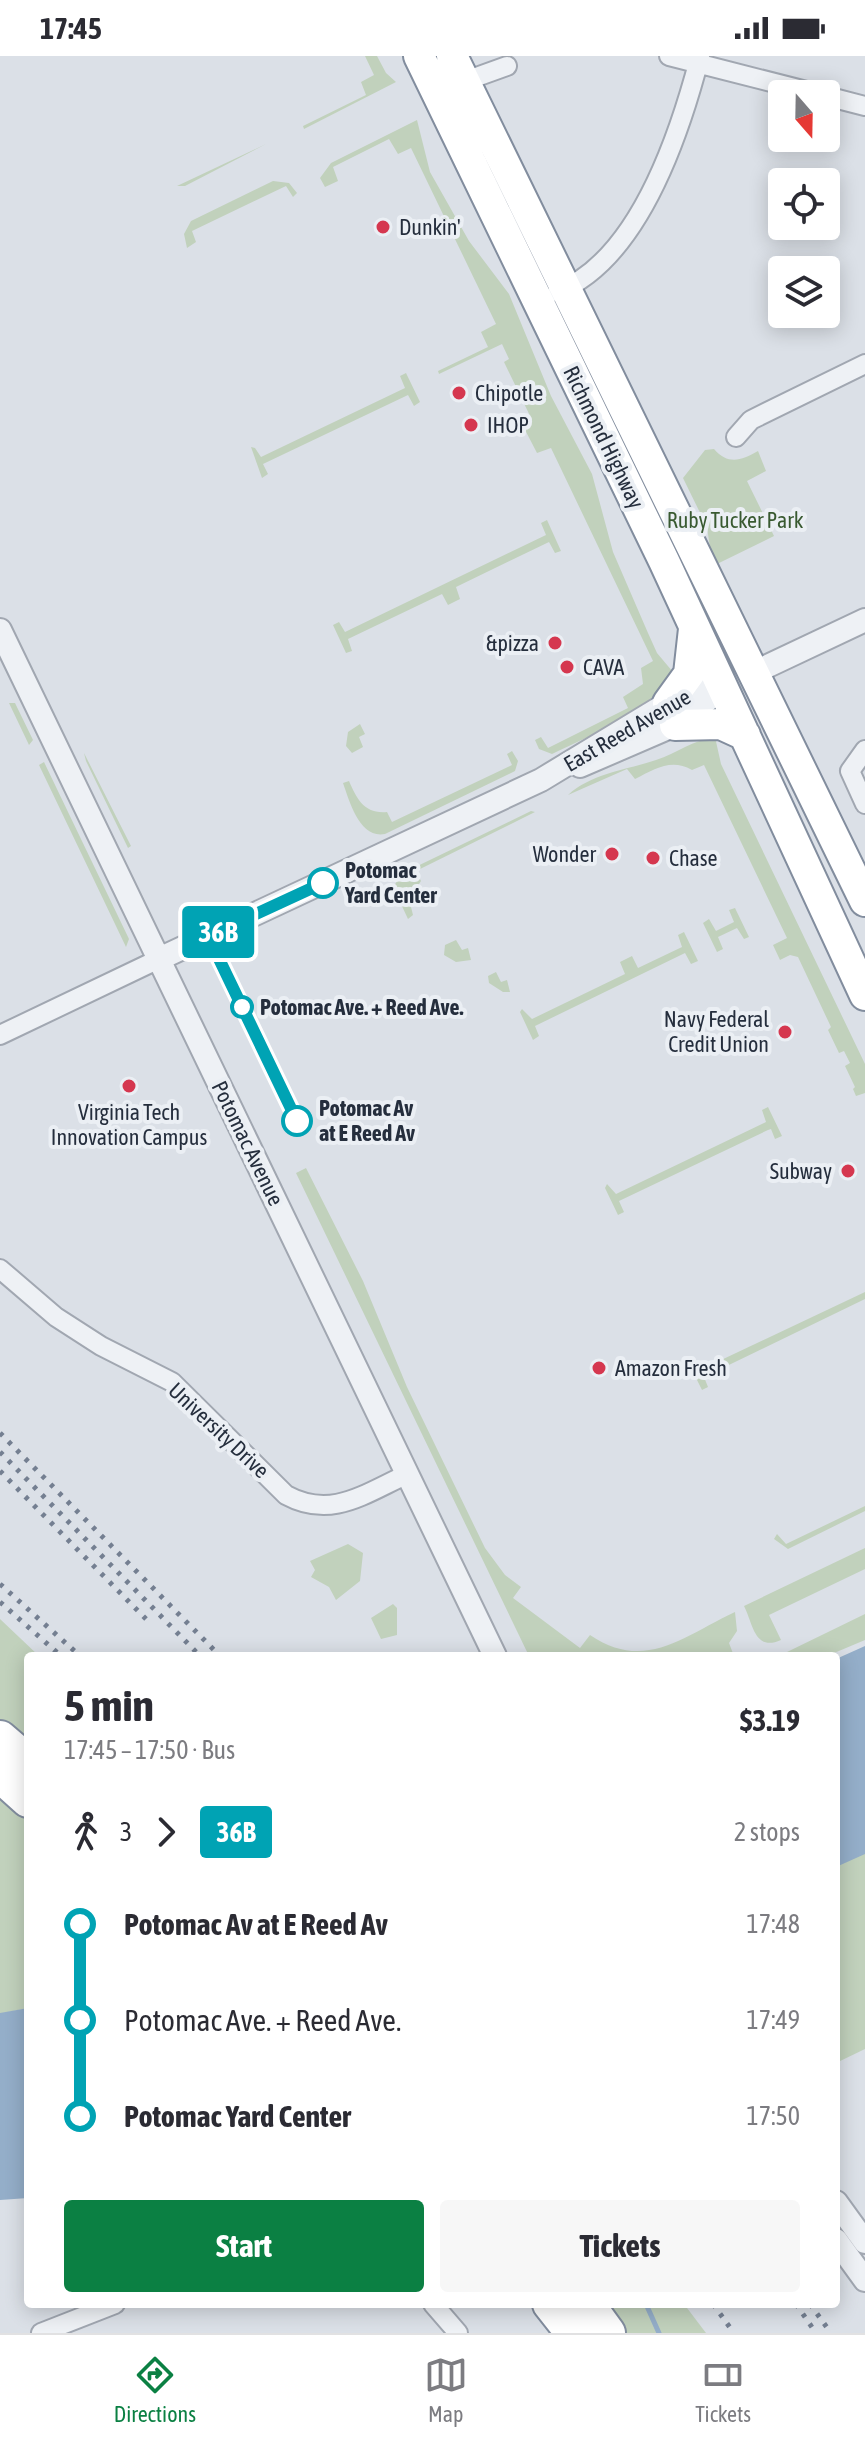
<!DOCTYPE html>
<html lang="en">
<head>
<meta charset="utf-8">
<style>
	:root { --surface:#fff; --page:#f7f7f7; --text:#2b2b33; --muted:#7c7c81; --line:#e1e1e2; --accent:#0b8043 }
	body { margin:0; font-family:"Asap Condensed",sans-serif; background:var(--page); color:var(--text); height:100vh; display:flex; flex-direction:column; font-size:30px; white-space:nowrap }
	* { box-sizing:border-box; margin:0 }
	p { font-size:26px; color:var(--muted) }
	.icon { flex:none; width:44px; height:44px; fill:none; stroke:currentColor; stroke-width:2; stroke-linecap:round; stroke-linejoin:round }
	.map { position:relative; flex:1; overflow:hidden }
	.panel { position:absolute; left:24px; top:1596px; width:816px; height:656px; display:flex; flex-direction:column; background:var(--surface); border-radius:8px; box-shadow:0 4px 20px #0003 }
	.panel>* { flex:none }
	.badge { padding:0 16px; border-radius:6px; font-size:28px; line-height:52px }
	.needle { width:52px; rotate:160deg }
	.controls { position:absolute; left:768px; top:24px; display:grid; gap:16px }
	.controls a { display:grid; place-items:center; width:72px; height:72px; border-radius:8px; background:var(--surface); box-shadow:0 4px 20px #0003; font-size:40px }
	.map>.badge { position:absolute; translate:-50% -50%; box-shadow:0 0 0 4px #fff }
	.legs { display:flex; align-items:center; gap:12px; height:88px; padding:0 40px; font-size:26px }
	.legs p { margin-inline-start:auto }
	.headline { display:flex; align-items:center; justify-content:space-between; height:136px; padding:0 40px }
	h1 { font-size:44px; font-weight:700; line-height:60px }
	.button { display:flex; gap:16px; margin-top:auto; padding:16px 40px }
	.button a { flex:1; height:92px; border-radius:8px; background:var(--accent); color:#fff; font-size:32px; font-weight:700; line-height:92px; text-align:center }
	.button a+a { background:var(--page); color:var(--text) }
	ul { padding:0 40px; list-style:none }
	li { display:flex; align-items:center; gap:28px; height:96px; font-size:30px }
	li i { display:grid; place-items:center; width:12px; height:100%; margin:0 10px; background:currentColor }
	li i::after { content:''; width:20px; height:20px; margin:-10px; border:6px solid; border-radius:50%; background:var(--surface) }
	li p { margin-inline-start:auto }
	li:first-child i { background:linear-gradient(#0000 50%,currentColor 0) }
	li:last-child i { background:linear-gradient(currentColor 50%,#0000 0) }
	.status { display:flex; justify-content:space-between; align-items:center; height:56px; padding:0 40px; background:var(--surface); direction:ltr }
	.status svg { height:22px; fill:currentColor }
	.menu { display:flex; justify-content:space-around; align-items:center; height:112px; border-top:2px solid var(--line); background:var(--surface); font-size:22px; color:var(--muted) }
	.menu a { display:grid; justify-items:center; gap:4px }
	.menu .selected { color:var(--accent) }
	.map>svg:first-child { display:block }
</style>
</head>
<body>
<div class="status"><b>17:45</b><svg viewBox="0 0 49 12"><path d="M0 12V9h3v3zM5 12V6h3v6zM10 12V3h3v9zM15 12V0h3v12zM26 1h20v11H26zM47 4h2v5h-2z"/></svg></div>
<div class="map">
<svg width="865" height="2277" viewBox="0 0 865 2277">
	<rect width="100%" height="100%" fill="#dbe0e7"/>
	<path fill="#c1d1bc" d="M365,0H377L386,17L396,26L304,73L303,70L366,39L361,26L374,19Z
		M417,64L430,116L469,185L509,238L551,340L592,418L613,496L648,577L657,597L678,622C648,657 593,678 552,698L539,693L535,684L541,681L548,692L628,652L623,641L643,628L641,612L653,605L551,392L537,397L523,370L532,364L504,306L509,303L502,288L439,318L438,315L488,291L481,276L496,268L411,92L398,98L389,83L333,111L338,125L325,131L320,122L331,107Z
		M266,88L185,130H177Z
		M273,125L289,127L297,137L293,141L286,130L192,175L196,186L187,192L184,178L191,165Z
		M406,317L420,346L414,350L408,339L263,408L268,418L262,422L251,391L255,392L261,401L405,332L400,320Z
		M714,393C728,409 741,405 758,395L766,415L747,425L774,480L717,508L711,499L707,471L683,422L705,394Z
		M547,464L561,495L555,497L549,486L456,531L460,543L448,549L442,538L348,583L352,595L346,597L333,569L339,566L345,576L546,479L541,467Z
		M9,647H15L33,684L29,689Z
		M360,668L365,678L359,681L363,691L352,697L346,690L348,676Z
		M715,681L721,708L865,1008V1037L856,1040L853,1033L855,1031L845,1010L850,1007L844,995L839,997L828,974L831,971L798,901L790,899L780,904L773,889L787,882L704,709L692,714C671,702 655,713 635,723L627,713L568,739C592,717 627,714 656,704C677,697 693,684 715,681Z
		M512,695L518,705L515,715L385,778C360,783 350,747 343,727L349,725C357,743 364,758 387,756L392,766L512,709L507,698Z
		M84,697L131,790L128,792L86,705Z
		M44,706L129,883L126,891L39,709Z
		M531,755L535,756L416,815L421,825L409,843L413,859L408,863L393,831L403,817Z
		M735,852L749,881L744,883L737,872L718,881L723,893L717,896L703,867L709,863L716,875L734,866L729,854Z
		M684,876L698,905L691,908L685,897L535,970L539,980L533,984L520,956L522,953L532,963L625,918L620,906L632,900L638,912L682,891L678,879Z
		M456,884L462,894L468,892L471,904L456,906L444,899L445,889Z
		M496,916L501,926L507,924L510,936H503L489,927L488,920Z
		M768,1051L782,1080L775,1083L771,1073L768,1074L619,1145L624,1156L618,1159L605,1132L607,1128L616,1138L766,1066L762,1054Z
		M306,1112L363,1225L407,1331L485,1492L505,1519L521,1531L513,1542L580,1592L590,1579C645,1616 682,1581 735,1556L737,1575L729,1587L734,1600H529L296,1117Z
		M865,1236V1243L704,1321L708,1331L702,1334L689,1308L691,1304L700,1314Z
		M865,1450V1455L788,1493L774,1483L777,1478L786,1488Z
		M348,1488L363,1497L360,1525L336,1544L329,1531L311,1521L315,1514L310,1505Z
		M865,1492V1513L769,1559L781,1584C754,1596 753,1567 744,1550Z
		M393,1548L397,1552V1579L381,1583L371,1562Z
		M865,1558V1584L827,1600H762L787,1596Z
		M0,1563L39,1600H28V1952L4,1957H0Z
		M836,1711L865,1756V1993L836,2007Z
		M599,2248H684L706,2277H621Z"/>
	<path fill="#94aec9" d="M865,1590V1798L836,1811V1603Z
		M28,1952V2142L0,2144V1957Z"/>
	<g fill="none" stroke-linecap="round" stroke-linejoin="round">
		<path stroke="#94aec9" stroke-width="5" d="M646,2248L659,2277"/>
		<defs>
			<path id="minor" d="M669,0L818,38
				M457,28L507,10
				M826,40L865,50
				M557,236C639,204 680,77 700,0
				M736,381L751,364L865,308
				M865,694L850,715L865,748
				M0,979L159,903
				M0,1213L56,1261L101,1290L172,1326L286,1439C332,1464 365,1437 408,1418
				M433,2248L458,2277
				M41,2277L115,2248"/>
			<path id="tertiary" d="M0,574L495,1600
				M753,617L865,564
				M580,710L675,669L710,642L721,628
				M159,903L541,724L668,647L704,630L715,632
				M836,2146L865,2186
				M836,2184L865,2224"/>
			<path id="trunk" d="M419,0L664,505L865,939
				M452,0L865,845
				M668,647L689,618L694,573
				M675,669L721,668L745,679"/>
			<path id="motorway" d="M0,1682L28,1706
				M0,1719L28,1744
				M550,2248L573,2277
				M587,2248L608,2277"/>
		</defs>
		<use href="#minor" stroke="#a1a7b1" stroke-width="22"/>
		<use href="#tertiary" stroke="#a1a7b1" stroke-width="26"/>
		<use href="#trunk" stroke="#828d9e" stroke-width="34"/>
		<use href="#motorway" stroke="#828d9e" stroke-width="38"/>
		<use href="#minor" stroke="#eef1f5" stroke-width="18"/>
		<use href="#tertiary" stroke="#eef1f5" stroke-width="22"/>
		<use href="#trunk" stroke="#fff" stroke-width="30"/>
		<use href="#motorway" stroke="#fff" stroke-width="34"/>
		<path stroke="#747f91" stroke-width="5" stroke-dasharray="4 8" stroke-linecap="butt" d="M0,1377L220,1600
			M0,1396L200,1600
			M0,1415L146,1563
			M0,1528L80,1600
			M0,1546L61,1600
			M713,2248L734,2277
			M796,2248L816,2277
			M810,2248L831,2277"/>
	</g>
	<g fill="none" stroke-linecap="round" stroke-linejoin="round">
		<defs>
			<path id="line-1" d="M297,1065L208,880L323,827"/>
		</defs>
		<use href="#line-1" stroke="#fff" stroke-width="18"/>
		<use href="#line-1" stroke="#00a3b4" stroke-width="12"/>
	</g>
	<g fill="#d5374f" stroke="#ebeff4" stroke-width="3">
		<circle cx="383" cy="171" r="8"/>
		<circle cx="459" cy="337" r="8"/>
		<circle cx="471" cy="369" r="8"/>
		<circle cx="555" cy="587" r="8"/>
		<circle cx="567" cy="611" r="8"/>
		<circle cx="612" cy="798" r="8"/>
		<circle cx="653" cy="802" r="8"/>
		<circle cx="785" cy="976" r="8"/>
		<circle cx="129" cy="1030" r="8"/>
		<circle cx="848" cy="1115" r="8"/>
		<circle cx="599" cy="1312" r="8"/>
	</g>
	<g fill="#fff" stroke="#00a3b4" stroke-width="4">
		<circle cx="323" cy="827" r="14"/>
		<circle cx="242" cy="951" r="10"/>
		<circle cx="297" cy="1065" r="14"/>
	</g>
	<g text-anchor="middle" stroke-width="8" stroke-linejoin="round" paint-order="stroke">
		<g font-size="22" fill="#252e3d" stroke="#ebeff4" text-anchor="start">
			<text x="399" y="179">Dunkin'</text>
			<text x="475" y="345">Chipotle</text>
			<text x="487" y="377">IHOP</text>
			<text x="539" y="595" text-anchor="end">&amp;pizza</text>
			<text x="583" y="619">CAVA</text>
			<text x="596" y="806" text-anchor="end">Wonder</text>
			<text x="669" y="810">Chase</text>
			<text x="769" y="971" text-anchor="end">Navy Federal<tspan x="769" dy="25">Credit Union</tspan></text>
			<text x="129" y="1064" text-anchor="middle">Virginia Tech<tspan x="129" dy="25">Innovation Campus</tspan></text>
			<text x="832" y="1123" text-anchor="end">Subway</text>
			<text x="615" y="1320">Amazon Fresh</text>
		</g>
		<g font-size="22" fill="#252e3d" stroke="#ebeff4">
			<text transform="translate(604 381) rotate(64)" y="8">Richmond Highway</text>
			<text transform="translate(627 674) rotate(-30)" y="8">East Reed Avenue</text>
			<text transform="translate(248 1087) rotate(64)" y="8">Potomac Avenue</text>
			<text transform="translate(219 1374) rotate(43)" y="8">University Drive</text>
		</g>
		<g font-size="22" fill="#395a31" stroke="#ebeff4">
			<text x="735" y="472">Ruby Tucker Park</text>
		</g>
		<g font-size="22" font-weight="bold" fill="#252e3d" stroke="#ebeff4" text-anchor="start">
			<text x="345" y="822">Potomac<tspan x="345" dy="25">Yard Center</tspan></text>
			<text x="260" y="959">Potomac Ave. + Reed Ave.</text>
			<text x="319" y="1060">Potomac Av<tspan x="319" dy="25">at E Reed Av</tspan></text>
		</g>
	</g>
</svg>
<div class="controls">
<a><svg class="needle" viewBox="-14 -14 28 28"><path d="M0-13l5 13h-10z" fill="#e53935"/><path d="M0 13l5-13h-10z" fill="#7c7c81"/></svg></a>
<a><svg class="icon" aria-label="locate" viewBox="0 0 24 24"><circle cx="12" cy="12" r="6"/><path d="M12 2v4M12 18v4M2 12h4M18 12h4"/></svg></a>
<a><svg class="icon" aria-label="layers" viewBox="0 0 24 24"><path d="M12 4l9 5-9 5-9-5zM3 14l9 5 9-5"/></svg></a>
</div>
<b class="badge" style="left:218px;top:876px;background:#00a3b4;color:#fff">36B</b>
<section class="panel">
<div class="headline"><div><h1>5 min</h1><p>17:45 – 17:50 · Bus</p></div><b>$3.19</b></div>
<div class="legs"><svg class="icon" aria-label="walk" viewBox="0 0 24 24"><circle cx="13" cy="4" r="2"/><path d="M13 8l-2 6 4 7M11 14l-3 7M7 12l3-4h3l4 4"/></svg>3<svg class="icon" aria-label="forward" viewBox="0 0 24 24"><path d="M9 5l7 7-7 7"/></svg><b class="badge" style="background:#00a3b4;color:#fff">36B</b><p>2 stops</p></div>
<ul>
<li><i style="color:#00a3b4"></i><b>Potomac Av at E Reed Av</b><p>17:48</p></li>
<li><i style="color:#00a3b4"></i><span>Potomac Ave. + Reed Ave.</span><p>17:49</p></li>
<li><i style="color:#00a3b4"></i><b>Potomac Yard Center</b><p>17:50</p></li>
</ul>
<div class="button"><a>Start</a><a>Tickets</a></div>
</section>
</div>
<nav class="menu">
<a class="selected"><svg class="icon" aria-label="directions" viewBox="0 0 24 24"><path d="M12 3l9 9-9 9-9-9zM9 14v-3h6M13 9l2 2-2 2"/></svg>Directions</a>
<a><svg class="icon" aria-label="map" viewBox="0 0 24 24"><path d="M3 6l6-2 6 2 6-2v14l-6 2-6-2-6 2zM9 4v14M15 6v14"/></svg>Map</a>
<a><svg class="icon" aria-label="tickets" viewBox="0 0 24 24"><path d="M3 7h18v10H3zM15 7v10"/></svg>Tickets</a>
</nav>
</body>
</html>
